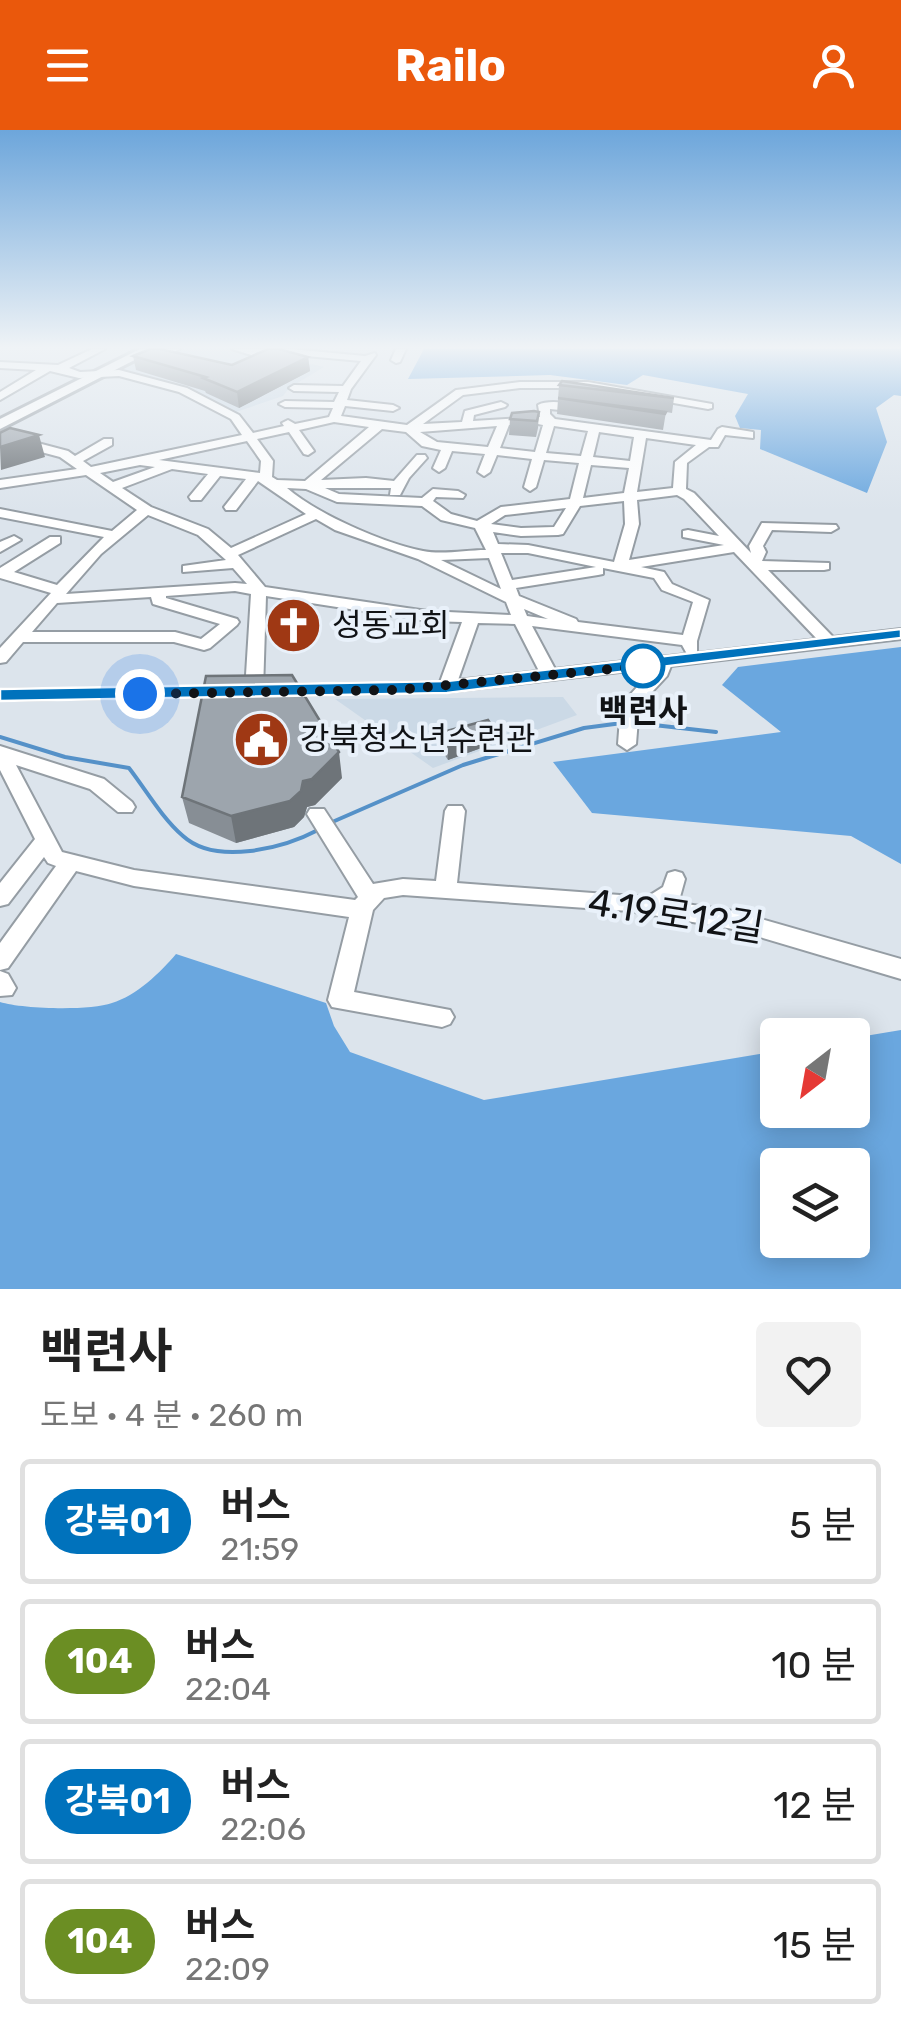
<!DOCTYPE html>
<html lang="ko">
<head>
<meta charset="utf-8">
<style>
	:root { --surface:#fff; --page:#f2f2f2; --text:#222; --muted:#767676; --line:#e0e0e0; --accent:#ea580c }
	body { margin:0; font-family:Rubik,"Noto Sans KR",sans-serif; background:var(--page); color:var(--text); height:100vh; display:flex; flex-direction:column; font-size:38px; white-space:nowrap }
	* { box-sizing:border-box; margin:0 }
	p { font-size:32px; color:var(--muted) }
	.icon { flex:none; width:55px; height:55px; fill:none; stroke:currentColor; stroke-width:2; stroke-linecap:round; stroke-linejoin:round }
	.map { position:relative; height:1159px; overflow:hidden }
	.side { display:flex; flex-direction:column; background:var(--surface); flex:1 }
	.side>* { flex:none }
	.badge { padding:0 20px; border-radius:32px; font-size:35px; line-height:65px }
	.needle { width:65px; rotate:211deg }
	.buttons { position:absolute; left:760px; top:888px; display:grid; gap:20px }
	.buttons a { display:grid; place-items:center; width:110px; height:110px; border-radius:10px; background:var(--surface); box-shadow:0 5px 25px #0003; font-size:50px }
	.you { position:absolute; width:50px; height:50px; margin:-25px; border:8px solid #fff; border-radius:50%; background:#1a73e8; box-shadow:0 0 0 15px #1a73e833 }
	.map>.badge { position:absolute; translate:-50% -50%; box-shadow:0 0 0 5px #fff }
	.round { display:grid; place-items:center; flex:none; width:105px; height:105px; border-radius:10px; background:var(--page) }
	.overview { display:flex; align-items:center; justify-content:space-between; height:170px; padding:0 40px }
	h1 { font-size:48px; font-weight:700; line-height:75px }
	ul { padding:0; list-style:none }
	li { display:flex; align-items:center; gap:30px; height:125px; margin:0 20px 15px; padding:0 20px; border:5px solid var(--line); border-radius:10px }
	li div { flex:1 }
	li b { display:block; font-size:38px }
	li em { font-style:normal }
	li .badge { min-width:110px; font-weight:700; text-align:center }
	header { display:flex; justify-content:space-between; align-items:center; height:130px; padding:0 40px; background:var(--accent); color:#fff; font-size:45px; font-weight:700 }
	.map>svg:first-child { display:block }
</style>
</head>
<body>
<header><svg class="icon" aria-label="menu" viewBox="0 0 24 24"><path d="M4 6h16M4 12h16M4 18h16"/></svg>Railo<svg class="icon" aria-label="person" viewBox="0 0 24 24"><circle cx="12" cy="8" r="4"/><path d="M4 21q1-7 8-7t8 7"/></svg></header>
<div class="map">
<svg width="901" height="1159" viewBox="0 0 901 1159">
	<rect width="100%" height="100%" fill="#dce4ec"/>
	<path fill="#cbd9e6" d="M162,219H249L324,237L289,258L283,266L233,283L193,266L188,258L124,241V235Z
		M563,567L577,585L433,638L335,569Z"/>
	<path fill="#6aa7df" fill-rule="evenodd" d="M424,219H901V266L894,265L876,278L887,312L867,363L760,319L761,300L740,298L735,286L748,264L643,245L627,255L550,245L408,249Z
		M901,517V734L851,706L592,683L553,632L781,602L722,555L738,537Z
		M176,824L326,873L334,896L350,922L484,970L777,921L778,980H852L853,908L901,900V1159H0V872C22,879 90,881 112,873C136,866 161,842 176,824ZM852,1035V1110H778V1035Z"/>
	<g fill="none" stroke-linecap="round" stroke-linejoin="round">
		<path stroke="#5591c8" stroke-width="4" d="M636,593L716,602
			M0,607L65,627L129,638C146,660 162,688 183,706C216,736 284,718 318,700
			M330,693L463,635L584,598L622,593"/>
		<defs>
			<path id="minor" d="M92,219H105L69,238L80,242L119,240L187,258L239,285L253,303L284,296L282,293L288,290L295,294L329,287L333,278L285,277L279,274L285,271L334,272L339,262L294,261L289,258L294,255L343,256L361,231L262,222L271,225V229L267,230L232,219H291L365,226L375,223L376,225L351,259L347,270L393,275L399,278L393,281L345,276L341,286L407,295L456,260L520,252H588L712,274V278L708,279L588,258H520L463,265L423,294L462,292L465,281L501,272L507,275L505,277L474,285L473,291L540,287L538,275C549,269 575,273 586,279L580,282L550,279V284L555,289L711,310L718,299L722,297L753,302V308L725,305L718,317H709L687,333L686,359L694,363L751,423L749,416L762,393L836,395L838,398L831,402L772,400L763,416L766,422L762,431L829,433V439L824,440H768L833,507L901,499V509L671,536L667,546L639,576L636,614L627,620L618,614L621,575L654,538L447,562L280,565L271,560L280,555L440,552L462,492L427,491L266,466L263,561L254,566L245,561L251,464L235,461L166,466V468L237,489L239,492L237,495L210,518L204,520L174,512H23L6,532L0,533V518L51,463L0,448V438L50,407H60V413L14,442L57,455L104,407L0,387V379L112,401L137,380L86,345L0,358V350L77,339L60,327L0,311V303L68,321L75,326L104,309H112V315L83,331L91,337L242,305L231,289L179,262L119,246L79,248L50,241L0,270V262L36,240L0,238V232L58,235ZM334,292L369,297L305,351L277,350L272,347L273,331L257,309L289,302L304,324L308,325L314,321L299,300ZM533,293L543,295L535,322L500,318L509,295ZM497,296L488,317L437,312L420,302ZM554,296L588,301L581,326L546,323ZM382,299L406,302L422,316L441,320L433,338L439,342L445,338L452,321L485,324L478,342L484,346L490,342L497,325L532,329L524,357L530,361L536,357L544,330L579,333L570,369L501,377L477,391L451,384L433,371L436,367L463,368L465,365L458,361L433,359L422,368L339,364L325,358H391L390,365H400L409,348L427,328L425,325H417L394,351L366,348L321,350ZM599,302L634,307L630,331L593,327ZM646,308L696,315L675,332L673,358L637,362ZM247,311L261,331L260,343L159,330ZM140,335L155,337L113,352L100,343ZM591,335L629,338L624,363L583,368ZM172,339L208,344L189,367L191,370H201L220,346L246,349L224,377L226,380H236L258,351L306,384L231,418L208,399L151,377L122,358ZM287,358L306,359L337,372L422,376L441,390L475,398L486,420C466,420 442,425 423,421C383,413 317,384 287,358ZM677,365L684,369L719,406L688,400L683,401V407L724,415L629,430L639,394L637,370ZM624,371L625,394L614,432L528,415L498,414L493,402L521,406L558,405L563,404L580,376ZM566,378L554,397L521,398L491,394L505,385ZM148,385L198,405L226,430L183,436V442L233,438L247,454L235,453L66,464L101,424ZM316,389L335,400L418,429L506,472L511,485L427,481L265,457L238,425ZM734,422L817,509L697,523V511L709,470L672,454L664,442L641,437ZM501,423H528L596,437L512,450ZM489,428L501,459L441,430ZM603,438L654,448L662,460L693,472L683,505L578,492L576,489L519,466L516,458L598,445L603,444ZM151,467L153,474L220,494L201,509L175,502H32L57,473ZM524,479L548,489L527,486ZM478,493L515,494L539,541L458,550ZM532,496L682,515L687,524L555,539Z
				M166,219H180L152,232L143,230Z
				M396,219H406L400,232L396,233L391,230Z
				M14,406L21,410L0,422V412Z
				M224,557L230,558L233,562L230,566L0,570V560Z
				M0,616L104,649L132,672L135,677L132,682H118L90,659L16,635L62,722L134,740L355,770L358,767L307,684L310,679H324L373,754L403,749L436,751L445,681L448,676H462L465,681L457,753L647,767L663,757L668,743L675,741L682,743L685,749L680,767L673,772L733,781L901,829V849L733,799L629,781L403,765L384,768L373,780L354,862L450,880L454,887L450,894L442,897L332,877L328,870L349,787L134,756L76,741L8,838L0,840V813L56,736L48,733L44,727L8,774L0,776V753L35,709L0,640Z
				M0,841L8,844L16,858L12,865L0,866Z"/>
			<path id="major" d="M140,219H156L0,299V289Z"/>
		</defs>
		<use href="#minor" stroke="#959da4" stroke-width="4"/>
		<use href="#major" stroke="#959da4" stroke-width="6"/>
		<use href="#minor" fill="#fff" fill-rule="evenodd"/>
		<use href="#major" fill="#fff" fill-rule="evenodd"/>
	</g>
	<path fill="#878e95" d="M133,226L232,235L308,227L310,241L239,278L206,263L205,261L136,240Z
		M559,255L674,268L672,283L666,282L663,300L557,284Z
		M539,282L538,298L536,307L509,305L510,289Z
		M439,603L495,613L448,630L439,616Z
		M342,648L315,675L307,677L304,687L294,697L236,713L189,693L182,667Z"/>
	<path fill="#6e7479" d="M308,227L310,241L239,278L237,262Z
		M39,305L45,327L1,340L0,317Z
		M495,600V613L448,630V617Z
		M339,622L342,648L315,675L307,677L304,687L294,697L236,713L231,686L303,651Z"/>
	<path fill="#9da5ad" stroke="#6e7479" stroke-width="2.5" d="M150,219H160L232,235L268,219H279L308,227L237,262L203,248L206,247L133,226Z
		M562,251L674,268L559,255Z
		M558,268L666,282L665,284Z
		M534,281L539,282L537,291L510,289L512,283Z
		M10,298L39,305L0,317V303Z
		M292,545L339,622L312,649L303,651L301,661L290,671L231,686L182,667L206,546Z
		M488,590L495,600L448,617L439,603Z"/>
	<linearGradient id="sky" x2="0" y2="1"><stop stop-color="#6da6db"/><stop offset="0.57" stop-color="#eff3f6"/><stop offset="1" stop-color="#eff3f6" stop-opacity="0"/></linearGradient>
	<rect width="901" height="381" fill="url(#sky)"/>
	<path fill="#0072bc" stroke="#fff" stroke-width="2.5" d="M901,499V508L447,563L0,571V559L447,551Z"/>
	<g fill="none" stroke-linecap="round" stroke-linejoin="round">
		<path stroke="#111316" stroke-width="10" stroke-dasharray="0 18" d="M140,564L396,560L643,536"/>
	</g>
	<defs>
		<symbol id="church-disc" viewBox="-11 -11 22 22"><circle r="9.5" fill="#9f3814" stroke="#e9f1fa"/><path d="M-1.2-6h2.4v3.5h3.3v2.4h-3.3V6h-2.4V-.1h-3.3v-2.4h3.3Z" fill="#fff"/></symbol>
		<symbol id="civic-disc" viewBox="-11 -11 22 22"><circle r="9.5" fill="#9f3814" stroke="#e9f1fa"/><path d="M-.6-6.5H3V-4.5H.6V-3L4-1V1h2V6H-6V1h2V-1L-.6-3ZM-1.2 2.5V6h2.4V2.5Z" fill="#fff"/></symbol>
	</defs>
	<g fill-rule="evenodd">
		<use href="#church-disc" x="262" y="464" width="63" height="63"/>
		<use href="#civic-disc" x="230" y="578" width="63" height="63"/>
	</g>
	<circle fill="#fff" stroke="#0072bc" stroke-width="5" cx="643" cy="536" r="20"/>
	<g text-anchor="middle" stroke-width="8" stroke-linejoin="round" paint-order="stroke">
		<g font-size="32" fill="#111316" stroke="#e9f1fa" text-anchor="start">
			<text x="332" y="506">성동교회</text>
			<text x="300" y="620">강북청소년수련관</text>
		</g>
		<g font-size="32" font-weight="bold" fill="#111316" stroke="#e9f1fa">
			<text x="643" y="592">백련사</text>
		</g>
		<g font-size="38" fill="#111316" stroke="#e9f1fa">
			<text transform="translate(676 785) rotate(9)" y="13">4.19로12길</text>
		</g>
	</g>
</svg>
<div class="buttons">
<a><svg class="needle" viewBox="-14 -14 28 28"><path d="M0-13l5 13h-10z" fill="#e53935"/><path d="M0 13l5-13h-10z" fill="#767676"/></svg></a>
<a><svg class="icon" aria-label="layers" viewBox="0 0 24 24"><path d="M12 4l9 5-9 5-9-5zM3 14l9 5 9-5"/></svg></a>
</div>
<div class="you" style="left:140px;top:564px"></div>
</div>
<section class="side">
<div class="overview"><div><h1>백련사</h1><p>도보 · 4 분 · 260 m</p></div><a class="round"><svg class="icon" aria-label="heart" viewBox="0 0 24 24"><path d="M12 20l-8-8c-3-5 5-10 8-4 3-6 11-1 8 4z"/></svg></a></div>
<ul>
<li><span class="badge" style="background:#0072bc;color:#fff">강북01</span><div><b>버스</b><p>21:59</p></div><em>5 분</em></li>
<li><span class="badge" style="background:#6b8e23;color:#fff">104</span><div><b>버스</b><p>22:04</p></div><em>10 분</em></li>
<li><span class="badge" style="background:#0072bc;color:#fff">강북01</span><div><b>버스</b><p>22:06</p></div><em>12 분</em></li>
<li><span class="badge" style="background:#6b8e23;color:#fff">104</span><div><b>버스</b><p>22:09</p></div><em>15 분</em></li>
</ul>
</section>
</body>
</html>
